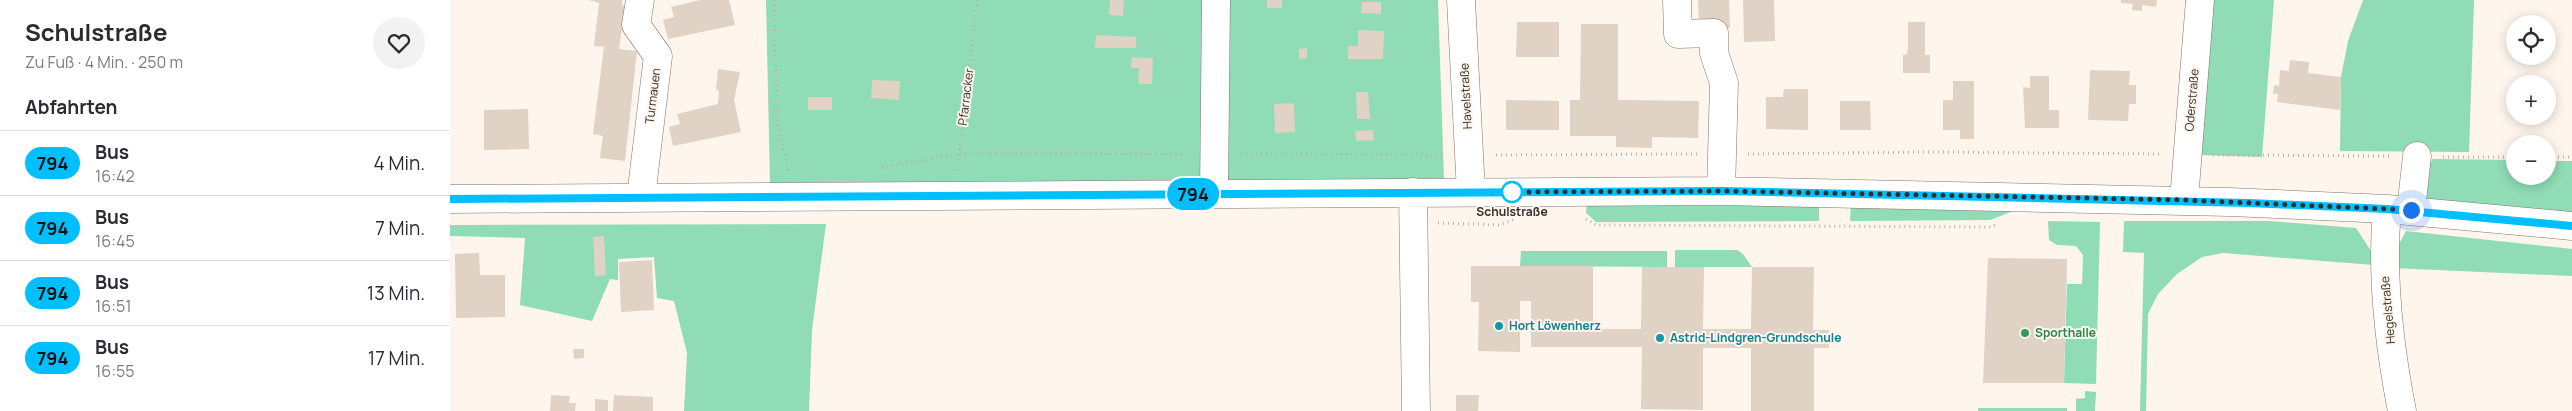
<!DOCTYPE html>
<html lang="de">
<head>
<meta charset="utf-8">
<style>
	:root { --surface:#fff; --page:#f2f2f3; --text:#2b2b33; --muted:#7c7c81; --line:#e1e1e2 }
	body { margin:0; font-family:Manrope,sans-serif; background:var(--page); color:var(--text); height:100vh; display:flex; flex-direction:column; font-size:19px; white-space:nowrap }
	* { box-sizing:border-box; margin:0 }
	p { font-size:16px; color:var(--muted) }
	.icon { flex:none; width:28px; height:28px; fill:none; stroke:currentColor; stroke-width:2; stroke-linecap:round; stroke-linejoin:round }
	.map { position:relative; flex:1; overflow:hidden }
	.drawer { display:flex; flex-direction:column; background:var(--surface); width:450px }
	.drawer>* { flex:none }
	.badge { padding:0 10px; border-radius:16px; font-size:18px; line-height:32px }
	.buttons { position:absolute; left:2056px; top:15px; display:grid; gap:10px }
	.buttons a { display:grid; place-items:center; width:50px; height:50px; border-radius:50%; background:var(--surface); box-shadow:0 2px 12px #0003; font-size:25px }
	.you { position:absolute; width:25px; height:25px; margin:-12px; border:4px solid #fff; border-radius:50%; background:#1a73e8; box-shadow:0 0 0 8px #1a73e833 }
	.map>.badge { position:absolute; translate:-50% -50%; box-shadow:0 0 0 2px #fff }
	h2 { padding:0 25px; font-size:19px; line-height:45px }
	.round { display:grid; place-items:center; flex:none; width:52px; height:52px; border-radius:26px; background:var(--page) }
	.headline { display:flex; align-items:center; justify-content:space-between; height:85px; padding:0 25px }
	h1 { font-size:24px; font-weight:700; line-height:38px }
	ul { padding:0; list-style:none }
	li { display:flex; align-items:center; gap:15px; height:65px; padding:0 25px; border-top:1px solid var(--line) }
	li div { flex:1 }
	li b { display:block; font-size:19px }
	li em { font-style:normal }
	li .badge { min-width:55px; font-weight:700; text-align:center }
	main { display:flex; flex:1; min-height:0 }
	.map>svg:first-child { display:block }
</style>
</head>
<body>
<main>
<section class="drawer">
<div class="headline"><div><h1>Schulstraße</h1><p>Zu Fuß · 4 Min. · 250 m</p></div><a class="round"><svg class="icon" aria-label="heart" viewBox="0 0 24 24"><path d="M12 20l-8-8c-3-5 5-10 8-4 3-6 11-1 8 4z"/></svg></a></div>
<h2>Abfahrten</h2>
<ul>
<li><span class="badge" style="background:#00bfff;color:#111">794</span><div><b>Bus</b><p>16:42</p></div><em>4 Min.</em></li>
<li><span class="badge" style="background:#00bfff;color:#111">794</span><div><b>Bus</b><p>16:45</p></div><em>7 Min.</em></li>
<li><span class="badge" style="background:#00bfff;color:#111">794</span><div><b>Bus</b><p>16:51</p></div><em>13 Min.</em></li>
<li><span class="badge" style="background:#00bfff;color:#111">794</span><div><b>Bus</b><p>16:55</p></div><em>17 Min.</em></li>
</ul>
</section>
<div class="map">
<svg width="2122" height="411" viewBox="0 0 2122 411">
	<rect width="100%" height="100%" fill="#fef5ed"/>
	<path fill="#8fdcb6" d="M316,0H988L994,180L320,184Z
		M1761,0H1824L1812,157L1749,155Z
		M1913,0H2024L2019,152L1890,151L1891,77L1898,41Z
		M1983,159L2065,160V176H2098V161H2122V215L1977,201L1972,197L1974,169Z
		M1137,202H1369V221L1146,222L1136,213Z
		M1401,202L1571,208L1540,220L1400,221Z
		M1598,221L1650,222L1646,384L1614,383L1617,284H1632L1633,255L1626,246L1607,245L1599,240Z
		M1674,221H1819L1906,228L1921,251L1924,265L1773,253L1752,257L1727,274L1708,294L1698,314L1696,411H1690L1694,253L1673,252Z
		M376,224L362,330L359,411H234L237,353L224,301L207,298L204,257L168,259V280L160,279L142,321L70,305L75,238L0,236V225Z
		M1956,231L2122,249V276L1942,268L1947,248Z
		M1225,250H1287L1293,254L1302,267H1225Z
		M1071,251H1217V267L1070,266Z
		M1635,391L1646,392L1645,411H1626V399L1635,398Z
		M1528,408H1617V411H1528Z"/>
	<path fill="#e0d2c4" d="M139,0H172V5L175,6L169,49L187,51L175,161L150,158L153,136L143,134L154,47L144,46L149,3Z
		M250,0H279L285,25L218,39L213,20L224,17L221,7Z
		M660,0H674L673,16L659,15Z
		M817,0H832V8H817Z
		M1248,0H1279L1280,28H1249Z
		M1293,0H1324L1325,41L1294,42Z
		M1671,0H1707L1706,7L1692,5V11L1682,10L1683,4L1671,3Z
		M912,2H931V14L911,13Z
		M1067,22H1109V57H1066Z
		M1458,22H1475V55H1480V73H1453V55L1457,54L1458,48Z
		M1131,24H1168V100L1249,101L1248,138L1202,137V148L1166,147V136H1120V100H1130Z
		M908,30L934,31L933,59H898V46H908Z
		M646,35L686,37V48H645Z
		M857,48V58L849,59V49Z
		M682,57L703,58L702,84H688L689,68H681Z
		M1840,60L1859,62L1858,73L1891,77L1890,110L1827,102L1828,94H1823L1824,85L1829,86L1830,70L1839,71Z
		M268,69L290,72L284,100L291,132L223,146L219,127L230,124L227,114L268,104L269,91L266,90Z
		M1640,70L1680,71L1679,85H1686V104H1679L1678,121L1638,120Z
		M1580,76H1599V110H1609V128H1575L1573,87L1580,88Z
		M422,80L450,81L449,100L421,98Z
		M1503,81H1524V139H1510V130H1493V100H1503Z
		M1334,89H1358V130L1316,129V97H1333Z
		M906,92H918L920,119H907Z
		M358,97H382V110H358Z
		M1056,100L1109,101V130H1056Z
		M1390,101H1420L1421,130H1390Z
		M844,103L845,132L825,133L824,104Z
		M78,109L79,149L34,150V110Z
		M923,130L924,140L906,141L905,131Z
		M154,236L156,275L145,276L143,237Z
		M29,253L30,275H55V317L6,318L5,254Z
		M1538,258L1617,259L1614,383H1533Z
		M202,260L204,310L171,312L169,262Z
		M1021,266H1143V329H1191L1192,267H1254L1253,329H1301L1302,267H1364L1363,330H1379V348H1364V411H1301V348H1253V410L1191,409L1192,347H1081V301H1070V352L1028,351L1029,302H1021Z
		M123,349H134V358L124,359Z
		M101,395L120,396L119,403H126L125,411H100Z
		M164,395L203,397V411H163Z
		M1006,395H1029L1028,411H1006Z
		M145,399L158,400V411H145Z"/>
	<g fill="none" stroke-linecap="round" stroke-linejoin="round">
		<defs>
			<path id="minor" d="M190,0L186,25L208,56L191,197
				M1011,0L1021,192
				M1227,0L1228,34L1264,33V53L1274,83L1271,191
				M963,192L966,411
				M764,193L766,0
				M0,199L1271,191L1780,202L1937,209L2122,226
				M1734,200L1750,0
				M1937,209C1931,276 1939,345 1952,411
				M1961,210L1967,156"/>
		</defs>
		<use href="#minor" stroke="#817467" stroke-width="29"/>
		<path stroke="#b9b1aa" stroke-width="3" stroke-dasharray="1 4" stroke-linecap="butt" d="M324,0L327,118L338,172
			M791,154L994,155
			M1298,154L1484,152L1712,154
			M1046,155L1247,154
			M1763,155L1942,156
			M1993,157H2065
			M2098,157H2122
			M432,168L509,153L739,154
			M507,170L527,0
			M1136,219L1146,225L1541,227L1548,224
			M988,223L1049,225L1065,219"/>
		<use href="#minor" stroke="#fff" stroke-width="28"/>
	</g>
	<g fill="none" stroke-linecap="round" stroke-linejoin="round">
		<defs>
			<path id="line" d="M0,199L1271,191L1799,203L1937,209L2122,226"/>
		</defs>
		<use href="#line" stroke="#fff" stroke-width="11"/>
		<use href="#line" stroke="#00bfff" stroke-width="8"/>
		<path stroke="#332e29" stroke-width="5" stroke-dasharray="0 9" d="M1062,192H1057L1271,191L1734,200L1961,210"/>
	</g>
	<circle fill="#fff" stroke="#00bfff" stroke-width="2.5" cx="1062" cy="192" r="10"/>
	<g fill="#0f9aa8" stroke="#fef5ed" stroke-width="2">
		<circle cx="1049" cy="326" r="5"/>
		<circle cx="1210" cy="338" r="5"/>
	</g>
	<circle fill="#2e9e5b" stroke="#fef5ed" stroke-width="2" cx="1575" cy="333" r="5"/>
	<g text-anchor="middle" stroke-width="4" stroke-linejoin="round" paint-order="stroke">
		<g font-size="12" fill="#332e29" stroke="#fef5ed">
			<text transform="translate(203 96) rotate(-83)" y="4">Turmauen</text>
			<text transform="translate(1016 96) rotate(-93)" y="4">Havelstraße</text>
			<text transform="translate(516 97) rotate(-83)" y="4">Pfarracker</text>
			<text transform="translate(1742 100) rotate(-85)" y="4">Oderstraße</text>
			<text transform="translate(1938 310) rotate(-95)" y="4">Hegelstraße</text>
		</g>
		<g font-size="12" font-weight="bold" fill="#332e29" stroke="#fef5ed">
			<text x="1062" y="216">Schulstraße</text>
		</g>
		<g font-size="12" font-weight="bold" fill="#0d838f" stroke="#fef5ed" text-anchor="start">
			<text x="1059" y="330">Hort Löwenherz</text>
			<text x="1220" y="342">Astrid-Lindgren-Grundschule</text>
		</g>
		<g font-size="12" font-weight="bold" fill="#27864d" stroke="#fef5ed" text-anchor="start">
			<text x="1585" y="337">Sporthalle</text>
		</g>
	</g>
</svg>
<div class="buttons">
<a><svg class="icon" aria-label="locate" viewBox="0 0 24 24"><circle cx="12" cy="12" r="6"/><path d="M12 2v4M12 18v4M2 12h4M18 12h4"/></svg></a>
<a>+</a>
<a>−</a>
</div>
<div class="you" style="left:1961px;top:210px"></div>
<b class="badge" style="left:743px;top:194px;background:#00bfff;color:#111">794</b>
</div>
</main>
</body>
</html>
